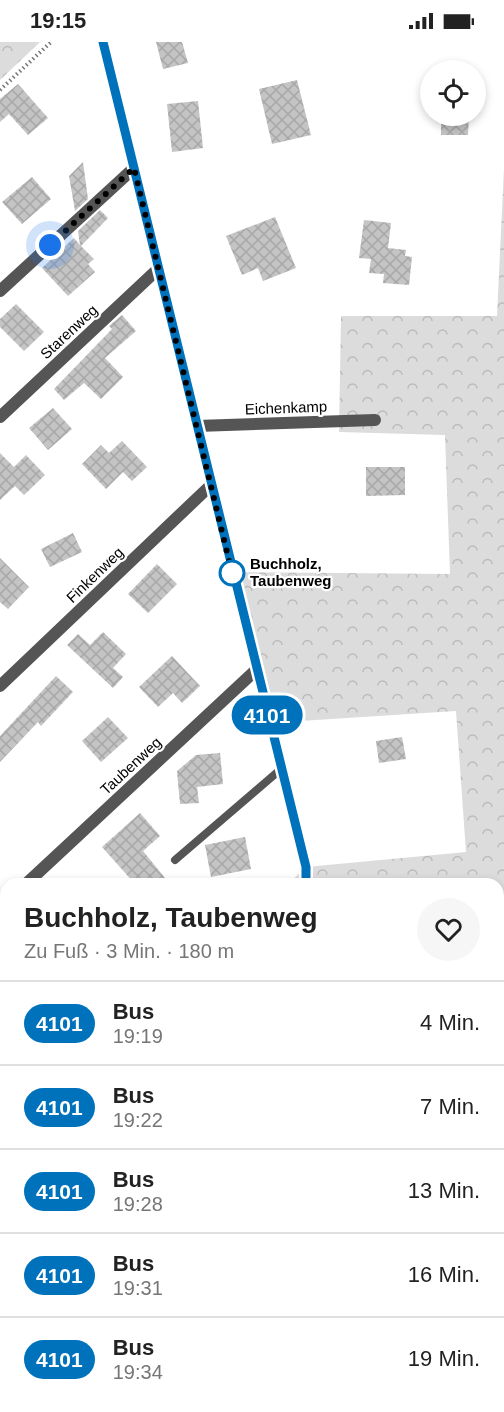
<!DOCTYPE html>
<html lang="de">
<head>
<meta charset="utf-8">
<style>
	:root { --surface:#fff; --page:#f6f6f6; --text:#222; --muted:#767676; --line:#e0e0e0 }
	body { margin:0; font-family:Arial,sans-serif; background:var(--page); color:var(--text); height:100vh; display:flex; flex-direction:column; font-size:22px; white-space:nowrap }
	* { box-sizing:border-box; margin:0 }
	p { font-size:20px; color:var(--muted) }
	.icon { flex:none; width:33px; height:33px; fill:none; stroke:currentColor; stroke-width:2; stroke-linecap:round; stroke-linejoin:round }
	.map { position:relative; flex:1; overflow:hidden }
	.sheet { position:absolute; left:0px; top:836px; width:504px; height:536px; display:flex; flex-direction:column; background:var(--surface); border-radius:18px 18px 0 0; box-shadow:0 3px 9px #0003 }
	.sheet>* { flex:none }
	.badge { padding:0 12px; border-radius:20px; font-size:21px; line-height:39px }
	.controls { position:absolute; left:420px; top:18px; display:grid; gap:12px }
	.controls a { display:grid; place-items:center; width:66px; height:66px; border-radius:50%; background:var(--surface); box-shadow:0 3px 9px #0003; font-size:30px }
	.you { position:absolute; width:30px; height:30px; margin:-15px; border:4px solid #fff; border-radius:50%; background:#1a73e8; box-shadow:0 0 0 9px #1a73e833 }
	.map>.badge { position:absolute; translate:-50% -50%; box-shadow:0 0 0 3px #fff }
	.round { display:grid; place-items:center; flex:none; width:63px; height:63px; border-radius:32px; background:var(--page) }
	.overview { display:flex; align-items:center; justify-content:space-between; height:102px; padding:0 24px }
	h1 { font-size:28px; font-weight:600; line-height:45px }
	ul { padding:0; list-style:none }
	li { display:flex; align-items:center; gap:18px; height:84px; padding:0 24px; border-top:2px solid var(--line) }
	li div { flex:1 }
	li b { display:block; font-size:22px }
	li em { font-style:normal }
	li .badge { min-width:66px; font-weight:700; text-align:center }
	.status { display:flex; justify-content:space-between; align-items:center; height:42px; padding:0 30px; background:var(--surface); direction:ltr }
	.status svg { height:16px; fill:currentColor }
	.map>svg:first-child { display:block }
</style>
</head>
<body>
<div class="status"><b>19:15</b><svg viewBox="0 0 49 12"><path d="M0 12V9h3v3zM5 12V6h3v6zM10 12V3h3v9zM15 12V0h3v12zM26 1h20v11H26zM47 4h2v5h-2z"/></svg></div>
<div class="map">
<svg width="504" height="1370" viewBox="0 0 504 1370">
	<defs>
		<pattern id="forest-crowns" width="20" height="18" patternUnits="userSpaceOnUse" patternTransform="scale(1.5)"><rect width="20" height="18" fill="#dcdcdc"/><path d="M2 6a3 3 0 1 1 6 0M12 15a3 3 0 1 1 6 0" fill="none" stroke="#bbb"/></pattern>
		<pattern id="building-cross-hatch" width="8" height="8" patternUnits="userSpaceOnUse" patternTransform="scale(1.5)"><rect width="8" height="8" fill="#c4c4c4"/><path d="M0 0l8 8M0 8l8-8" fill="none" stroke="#a7a7a7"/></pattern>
	</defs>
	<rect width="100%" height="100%" fill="#fff"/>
	<path fill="url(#forest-crowns)" d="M0,0H40L0,38Z
		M504,126V1063L498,1065V842L289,841L306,825L466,810L456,669L269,681L232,530L450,532L445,393L339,390L341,274H497Z
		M6,1102V1365H301V1370H0V1107Z"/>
	<path fill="url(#building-cross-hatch)" d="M156,0H182L188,21L163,27Z
		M297,38L311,93L272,102L259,47Z
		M18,42L48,76L28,93L9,72L0,80V57Z
		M198,59L203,106L172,110L167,62Z
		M441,74H469L468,93H441Z
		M83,120L88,157L75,169L69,134Z
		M32,135L51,157L22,182L2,160Z
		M100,168L108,176L81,204L94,217L88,222L95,230L68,254L42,226L74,196L80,203L78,189Z
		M275,175L296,226L263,239L258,226L242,233L226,194Z
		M364,178L391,181L388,206L406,208L405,214L412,215L409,243L383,241L384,232L369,231L371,217L359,216Z
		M16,262L44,290L24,309L0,285V277Z
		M122,273L136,289L105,316L123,335L101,357L84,341L64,358L54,347L112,287L109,284Z
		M53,366L72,387L48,408L29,386Z
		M122,399L147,425L132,439L123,430L106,447L82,422L101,403L109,411Z
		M0,411L14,425L26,413L45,433L24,453L15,444L0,458Z
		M366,425H405V453L366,454Z
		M73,491L82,510L50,525L41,507Z
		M0,516L29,545L8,567L0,560Z
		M157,522L177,542L148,571L128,552Z
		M103,590L126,612L113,626L123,635L113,646L67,603L78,592L90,603Z
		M172,614L200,644L182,661L173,651L158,665L139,645Z
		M56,634L73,650L41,684L38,680L0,720V694Z
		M108,675L128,696L101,720L82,699Z
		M402,695L406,717L379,721L376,699Z
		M220,711L223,742L197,745L199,761L180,762L177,729L196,713Z
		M140,771L160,794L143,809L170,842H135L102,805Z
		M245,795L251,827L211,835L205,803Z"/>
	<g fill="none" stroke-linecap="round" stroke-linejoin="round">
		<path stroke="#777" stroke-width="4" stroke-dasharray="1.5 3" stroke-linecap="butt" d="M0,48L51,0
			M30,1370L34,1365"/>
		<path stroke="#555" stroke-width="8" d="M175,818L281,727"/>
		<path stroke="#555" stroke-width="12" d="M0,249L134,126
			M0,375L158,227
			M197,384L375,378
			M0,644L211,443
			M26,842L256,628
			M0,865L6,860"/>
		<path stroke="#555" stroke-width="12" d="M103,0L306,825V842
			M301,1370V1365"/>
	</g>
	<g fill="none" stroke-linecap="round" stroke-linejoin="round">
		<defs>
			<path id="line" d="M103,0L306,825V842"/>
		</defs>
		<use href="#line" stroke="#fff" stroke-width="14"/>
		<use href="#line" stroke="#0072bc" stroke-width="9"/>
		<path stroke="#000" stroke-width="6" stroke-dasharray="0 10.8" d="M50,203L134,126L232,531"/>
	</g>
	<circle fill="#fff" stroke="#0072bc" stroke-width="3" cx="232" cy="531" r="12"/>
	<g text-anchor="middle" stroke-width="4.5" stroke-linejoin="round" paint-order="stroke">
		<g font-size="15" fill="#000" stroke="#fff">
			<text transform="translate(69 290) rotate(-43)" y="5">Starenweg</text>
			<text transform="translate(286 366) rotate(-2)" y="5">Eichenkamp</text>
			<text transform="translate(95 533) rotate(-44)" y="5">Finkenweg</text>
			<text transform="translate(131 724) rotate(-43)" y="5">Taubenweg</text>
		</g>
		<g font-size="15" font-weight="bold" fill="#000" stroke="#fff" text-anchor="start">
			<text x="250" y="527">Buchholz,<tspan x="250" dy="17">Taubenweg</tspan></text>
		</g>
	</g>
</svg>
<div class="controls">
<a><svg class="icon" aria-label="locate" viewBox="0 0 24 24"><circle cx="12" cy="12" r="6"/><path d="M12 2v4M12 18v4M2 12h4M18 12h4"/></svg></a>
</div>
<div class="you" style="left:50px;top:203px"></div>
<b class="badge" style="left:267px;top:673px;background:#0072bc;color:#fff">4101</b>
<section class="sheet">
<div class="overview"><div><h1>Buchholz, Taubenweg</h1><p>Zu Fuß · 3 Min. · 180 m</p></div><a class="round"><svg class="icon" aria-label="heart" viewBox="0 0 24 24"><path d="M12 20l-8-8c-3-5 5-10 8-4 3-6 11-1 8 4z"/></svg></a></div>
<ul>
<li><span class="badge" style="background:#0072bc;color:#fff">4101</span><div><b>Bus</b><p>19:19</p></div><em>4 Min.</em></li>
<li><span class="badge" style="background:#0072bc;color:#fff">4101</span><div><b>Bus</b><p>19:22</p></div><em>7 Min.</em></li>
<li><span class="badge" style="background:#0072bc;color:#fff">4101</span><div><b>Bus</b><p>19:28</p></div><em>13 Min.</em></li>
<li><span class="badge" style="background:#0072bc;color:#fff">4101</span><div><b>Bus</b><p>19:31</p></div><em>16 Min.</em></li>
<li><span class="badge" style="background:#0072bc;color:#fff">4101</span><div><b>Bus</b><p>19:34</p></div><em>19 Min.</em></li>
</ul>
</section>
</div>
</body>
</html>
